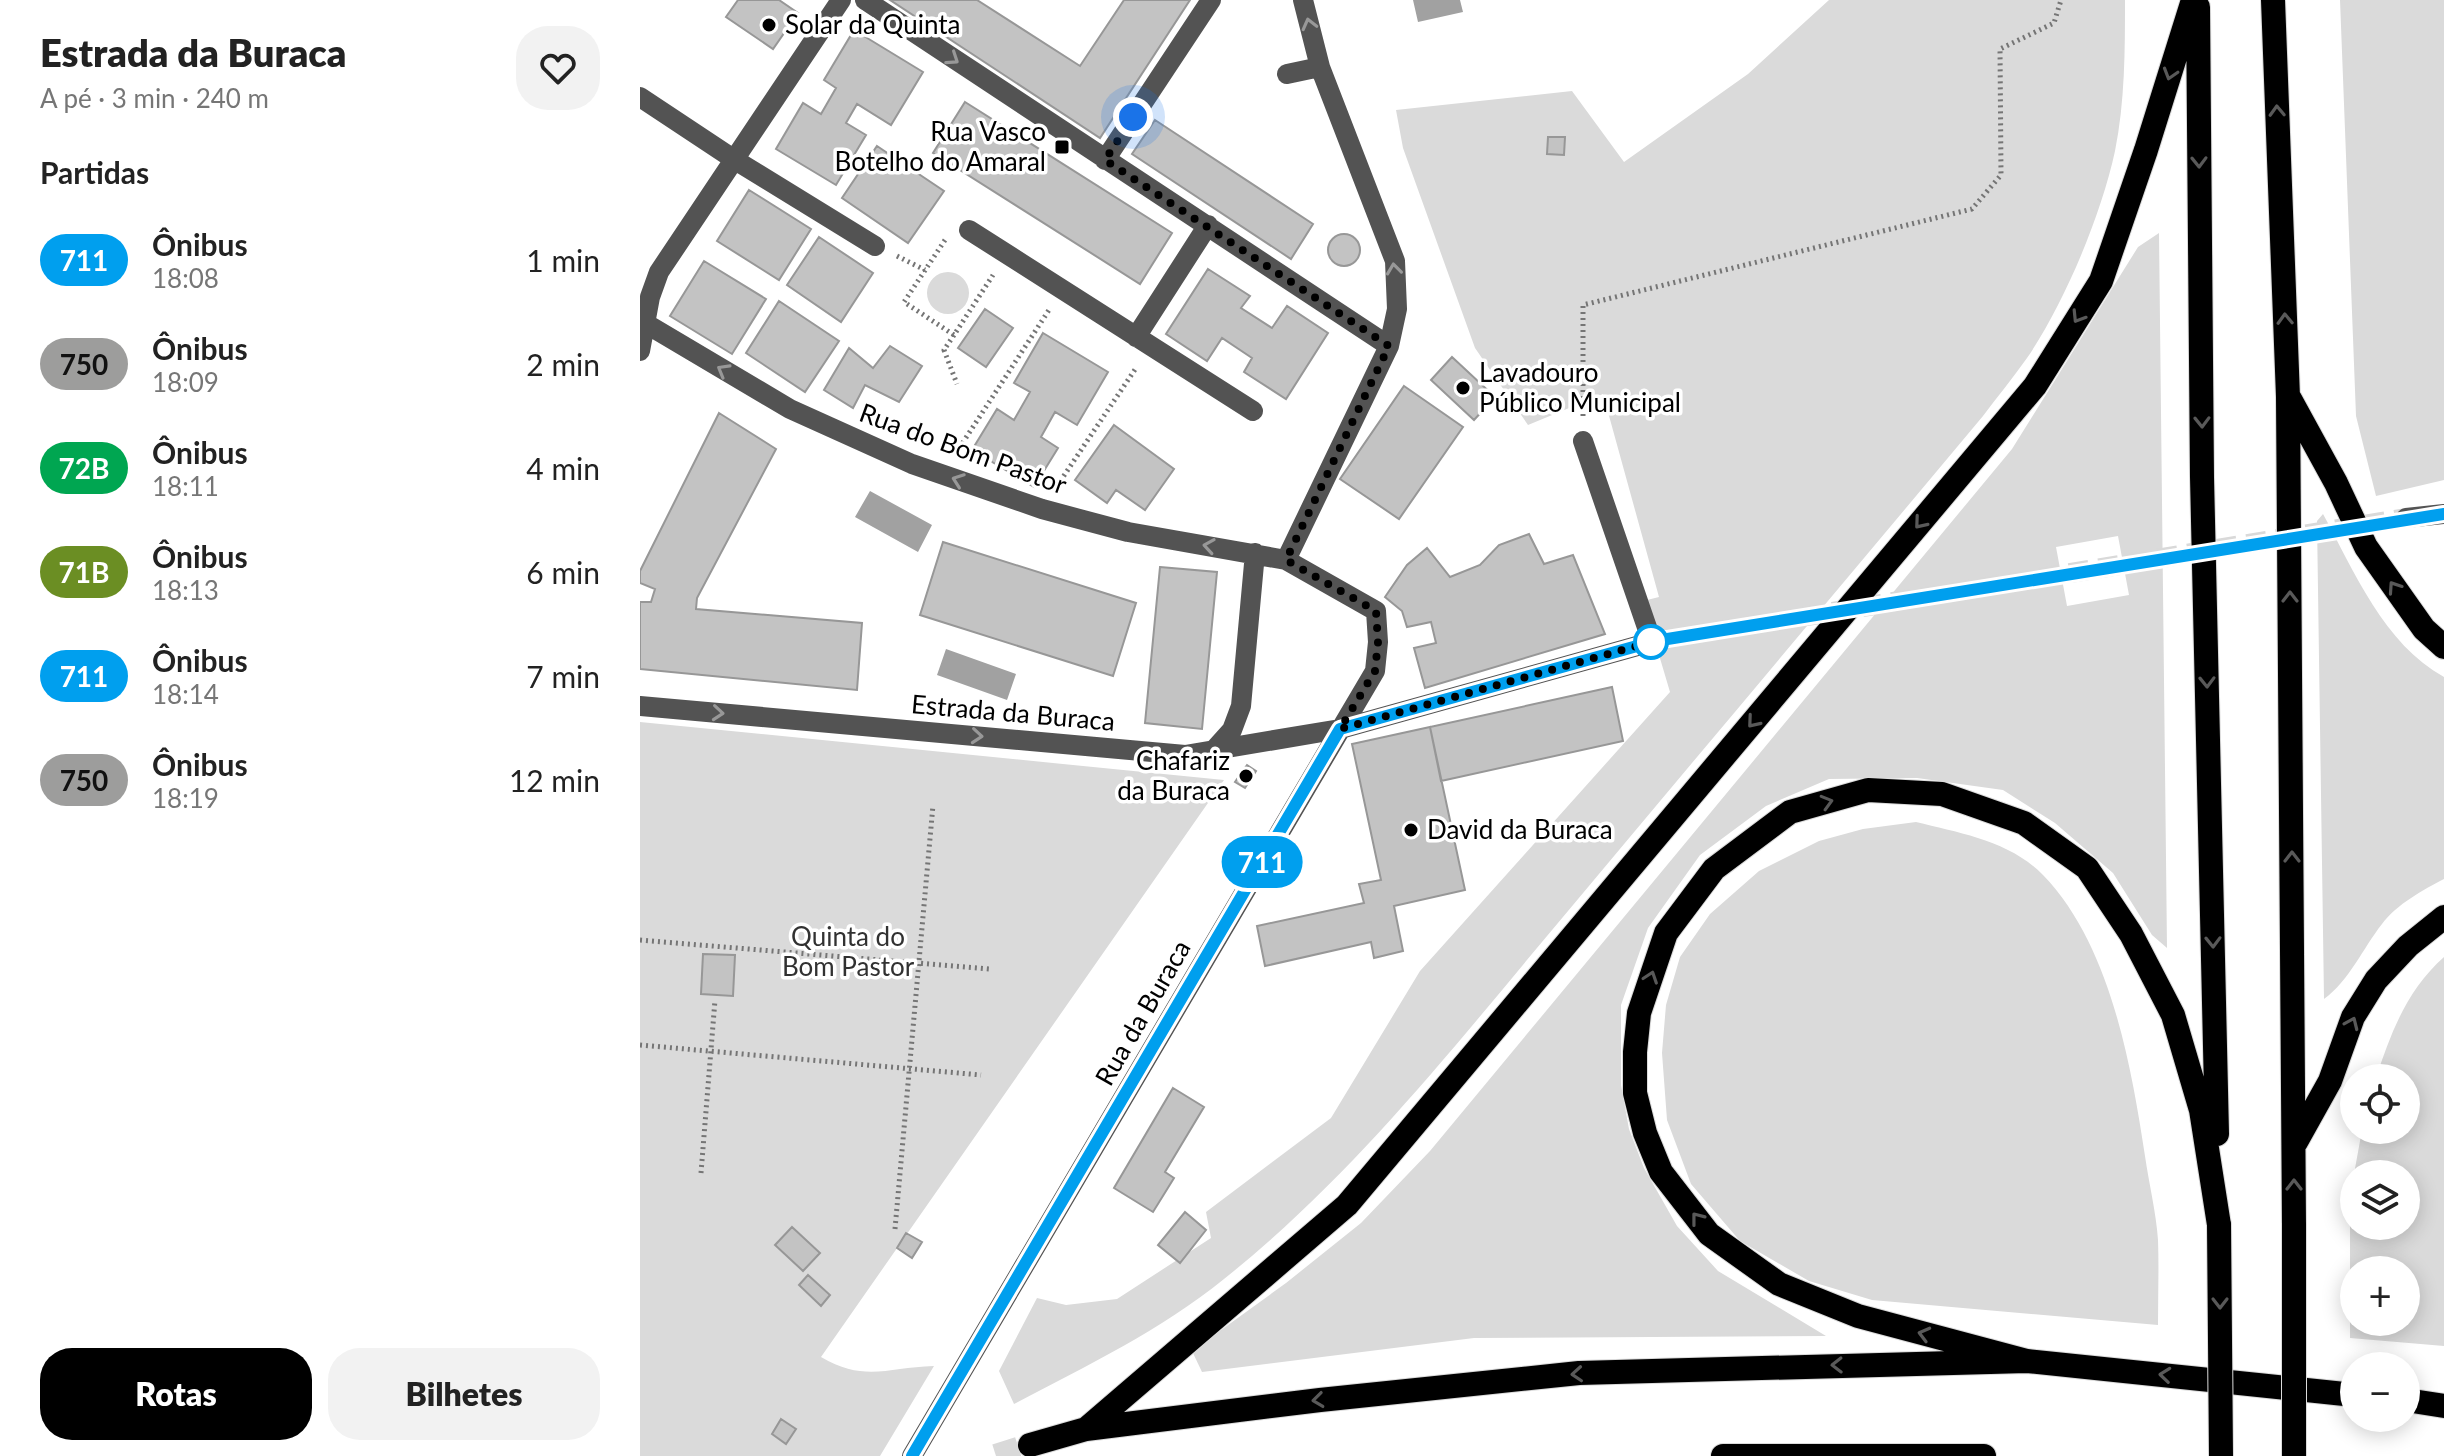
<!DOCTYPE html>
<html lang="pt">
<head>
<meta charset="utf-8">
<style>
	:root { --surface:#fff; --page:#f2f2f2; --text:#222; --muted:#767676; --accent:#000 }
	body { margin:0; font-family:Lato,sans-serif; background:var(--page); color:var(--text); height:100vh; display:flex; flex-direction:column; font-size:30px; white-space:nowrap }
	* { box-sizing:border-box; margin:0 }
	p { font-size:26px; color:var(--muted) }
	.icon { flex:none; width:44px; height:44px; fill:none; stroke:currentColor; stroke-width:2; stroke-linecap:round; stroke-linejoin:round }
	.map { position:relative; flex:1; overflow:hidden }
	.details { display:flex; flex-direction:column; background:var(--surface); width:640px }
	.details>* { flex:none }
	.badge { padding:0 16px; border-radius:26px; font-size:28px; line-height:52px }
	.tools { position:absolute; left:1700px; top:1064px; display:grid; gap:16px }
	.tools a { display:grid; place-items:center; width:80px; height:80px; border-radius:50%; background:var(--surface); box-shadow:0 4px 20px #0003; font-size:40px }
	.you { position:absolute; width:40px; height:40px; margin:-20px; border:6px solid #fff; border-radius:50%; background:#1a73e8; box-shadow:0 0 0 12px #1a73e833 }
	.map>.badge { position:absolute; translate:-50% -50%; box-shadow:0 0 0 4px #fff }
	h2 { padding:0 40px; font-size:30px; line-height:72px }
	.round { display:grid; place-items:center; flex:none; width:84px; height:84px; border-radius:32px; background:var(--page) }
	.head { display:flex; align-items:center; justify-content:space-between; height:136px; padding:0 40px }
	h1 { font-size:38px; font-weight:800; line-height:60px }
	.primary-button { display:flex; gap:16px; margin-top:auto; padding:16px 40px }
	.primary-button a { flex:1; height:92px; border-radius:32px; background:var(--accent); color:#fff; font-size:32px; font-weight:800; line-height:92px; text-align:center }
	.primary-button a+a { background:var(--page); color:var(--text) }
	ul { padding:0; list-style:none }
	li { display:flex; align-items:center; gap:24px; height:104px; padding:0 40px }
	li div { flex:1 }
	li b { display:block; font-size:30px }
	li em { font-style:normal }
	li .badge { min-width:88px; font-weight:700; text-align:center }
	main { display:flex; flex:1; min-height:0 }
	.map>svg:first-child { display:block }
</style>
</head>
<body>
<main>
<section class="details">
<div class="head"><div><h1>Estrada da Buraca</h1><p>A pé · 3 min · 240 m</p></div><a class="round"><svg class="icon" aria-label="heart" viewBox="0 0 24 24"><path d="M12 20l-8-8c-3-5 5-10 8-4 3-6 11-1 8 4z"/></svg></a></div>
<h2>Partidas</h2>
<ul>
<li><span class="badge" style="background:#009fee;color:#fff">711</span><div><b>Ônibus</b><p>18:08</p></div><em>1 min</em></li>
<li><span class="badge" style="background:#9d9d9c;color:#111">750</span><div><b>Ônibus</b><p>18:09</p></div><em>2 min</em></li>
<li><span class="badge" style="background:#00a651;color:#fff">72B</span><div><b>Ônibus</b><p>18:11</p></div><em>4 min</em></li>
<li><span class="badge" style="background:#6b8e23;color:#fff">71B</span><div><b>Ônibus</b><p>18:13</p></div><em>6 min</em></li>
<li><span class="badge" style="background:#009fee;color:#fff">711</span><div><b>Ônibus</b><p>18:14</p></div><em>7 min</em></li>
<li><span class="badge" style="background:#9d9d9c;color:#111">750</span><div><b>Ônibus</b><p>18:19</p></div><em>12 min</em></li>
</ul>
<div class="primary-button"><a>Rotas</a><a>Bilhetes</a></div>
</section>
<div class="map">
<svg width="1804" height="1456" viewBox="0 0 1804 1456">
	<rect width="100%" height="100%" fill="#fff"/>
	<path fill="#dadada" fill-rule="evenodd" d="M1189,0H1485C1485,50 1485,102 1475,151C1461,216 1424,304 1387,358C1373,378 1357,397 1343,416C1205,581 1066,746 928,911C820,1039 716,1174 584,1279C520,1331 446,1366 374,1404L359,1371L397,1298L426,1305L477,1299L571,1238L566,1212L691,1118L780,971L1030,692L1003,601L1019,597L963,394L888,425L835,348L763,148L756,110L932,91L984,162L1108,74Z
		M1700,0H1804V480L1736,496L1716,416Z
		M1519,233L1527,948L1512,935L1473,873L1415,823L1363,790L1277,778L1189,779L1126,806L1060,855L1008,928L981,1005V1085L989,1129L1004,1168L1037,1226L1078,1271L1186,1336L834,1338L562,1372L552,1351L646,1283L721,1223L790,1151L1372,449L1498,247ZM1478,536L1489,595L1427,606L1416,547Z
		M287 293a21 21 0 1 1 42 0a21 21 0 1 1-42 0Z
		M1683,514C1714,571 1744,644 1804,677V879C1783,890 1757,904 1742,924C1723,948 1709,981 1684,999L1677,521Z
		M0,722L584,780L181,1357C226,1383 248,1367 294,1366L240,1456H0Z
		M1276,822C1320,833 1370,841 1403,875C1470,944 1491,1064 1505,1156C1509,1184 1516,1212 1518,1240C1519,1268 1518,1297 1518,1325L1232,1300L1169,1281L1100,1241L1051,1184L1027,1120L1022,1053L1026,1005L1040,957L1070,914L1119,871L1179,841L1223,829Z
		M1804,957V1346L1710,1338V1206L1714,1174V1226H1766V1174H1714L1722,1130H1766V1078H1736C1751,1032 1767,990 1804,957ZM1714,1270H1766V1322H1714Z"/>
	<path fill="#a1a1a1" d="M773,0H820L823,12L778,22Z
		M230,491L292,525L278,552L215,517Z
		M306,649L376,674L367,700L297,675Z"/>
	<path fill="#c3c3c3" stroke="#979797" stroke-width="2" d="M98,0H139L158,13L133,49L86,17Z
		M250,0H337L440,66L484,0H550L460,138Z
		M214,30L283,72L251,125L217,104L206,123L226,135L196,185L136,149L163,103L181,114L196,88L184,80Z
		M325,102L532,233L500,284L293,153Z
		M515,120L673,224L651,259L492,154Z
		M908,137H925L924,155L907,154Z
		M237,146L304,191L268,243L202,198Z
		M109,190L171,229L139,280L77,241Z
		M688 250a16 16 0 1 1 32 0a16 16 0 1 1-32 0Z
		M179,237L233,273L201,322L147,285Z
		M64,261L126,299L92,354L30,316Z
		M568,269L610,296L601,308L632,328L647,306L688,333L646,399L604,372L612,358L582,338L567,361L526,334Z
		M139,301L199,341L165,392L106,353Z
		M345,309L373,328L346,367L318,348Z
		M403,333L468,372L437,425L415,412L401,437L418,448L394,487L332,450L357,409L374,420L390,392L374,383Z
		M250,346L282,366L259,402L225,385L213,408L184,390L209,348L233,368Z
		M812,357L855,397L834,420L791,380Z
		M764,386L823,427L759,519L700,479Z
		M79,413L136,449L57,598L56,609L222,623L217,690L0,669V602H11L15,589L0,583V571Z
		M474,425L534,469L505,510L476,490L467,503L435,480Z
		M889,534L904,564L933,555L965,634L785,688L774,648L796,643L791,622L767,627L762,611L745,597L767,565L787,548L810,577L840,565L859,545Z
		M303,542L496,603L473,676L280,615Z
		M520,567L577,572L562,729L505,723Z
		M972,687L983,741L801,781L790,727Z
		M790,727L825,890L754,906L763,951L734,958L731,942L625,966L617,926L724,903L719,884L741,880L712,744Z
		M607,765L616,771L605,788L595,782Z
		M63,954L95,955L93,996L61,994Z
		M533,1088L564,1107L525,1172L534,1178L513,1212L474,1188Z
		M545,1212L566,1230L540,1263L518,1245Z
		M152,1227L180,1253L163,1271L135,1245Z
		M266,1233L282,1242L272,1258L257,1248Z
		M168,1275L190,1295L181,1306L159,1285Z
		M141,1419L156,1429L146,1444L132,1434Z"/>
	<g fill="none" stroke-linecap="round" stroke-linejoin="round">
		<path stroke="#d9d9d9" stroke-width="20" stroke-dasharray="20 10" stroke-linecap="butt" d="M1015,641L1766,518"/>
		<path stroke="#d9d9d9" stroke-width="24" stroke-dasharray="24 12" stroke-linecap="butt" d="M356,1456L390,1445"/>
		<defs>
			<path id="highway" d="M1633,0L1648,397L1654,1226
				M1558,7L1562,477L1577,1134
				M1650,399L1696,483L1726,547L1784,629L1804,647
				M1656,1142L1690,1081L1713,1017L1736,980L1768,946L1804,917
				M1387,1361L1218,1316L1139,1284L1069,1234L1021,1172L1005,1133L995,1093V1052L999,1013L1026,933L1074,869L1150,812L1228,790L1302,794L1384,823L1447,868L1491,934L1533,1015L1561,1110L1579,1225
				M1766,1400L1804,1406
				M446,1429L707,1205L1395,386L1461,281L1506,150L1553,0
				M390,1445L446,1429L680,1400L939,1373L1387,1361L1714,1395
				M1083,1456H1344"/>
		</defs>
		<use href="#highway" stroke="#dbdbdb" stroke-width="26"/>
		<path stroke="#757575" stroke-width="5" stroke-dasharray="2 4" stroke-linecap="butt" d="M305,240L264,302L314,335L353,275
			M257,256L285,270
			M314,335L304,350L317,384
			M943,416V305L1332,209L1361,175L1360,49L1414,23L1421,0
			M316,453L409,310
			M417,486L496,368
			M0,940L349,969
			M0,1045L341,1075
			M61,1173L75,1000
			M255,1229L293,805"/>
		<path stroke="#535353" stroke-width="20" d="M225,0L749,346
			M647,74L680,67
			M0,97L95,160L235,246
			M465,160L571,0
			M329,230L613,411
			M0,320L150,409L272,464L402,509L488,532L646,560
			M496,337L568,225
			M0,351L10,297L19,272L201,0
			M943,441L1012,642
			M1766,518L1804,514
			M0,706L545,755L700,729L1015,641
			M574,750L592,730L601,706L615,553
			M272,1456L735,671L738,642L736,611L646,560L749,346L757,309L755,261L680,67L663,0"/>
		<use href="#highway" stroke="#000" stroke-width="24"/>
		<defs>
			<path id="highway-bridge" d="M1579,1225L1581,1456
				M1654,1456V1226"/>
		</defs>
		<use href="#highway-bridge" stroke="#dbdbdb" stroke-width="26" stroke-linecap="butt"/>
		<use href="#highway-bridge" stroke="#000" stroke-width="24"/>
	</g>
	<defs><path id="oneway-chevron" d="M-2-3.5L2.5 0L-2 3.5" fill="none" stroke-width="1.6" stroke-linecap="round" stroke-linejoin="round" transform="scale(2)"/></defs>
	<g stroke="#989898">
		<use href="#oneway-chevron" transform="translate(669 24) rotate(-104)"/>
		<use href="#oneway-chevron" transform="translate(313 59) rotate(34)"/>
		<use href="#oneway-chevron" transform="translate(754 269) rotate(-97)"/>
		<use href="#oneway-chevron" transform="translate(83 370) rotate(-150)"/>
		<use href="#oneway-chevron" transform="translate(318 480) rotate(-160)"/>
		<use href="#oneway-chevron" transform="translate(569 546) rotate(-171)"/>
		<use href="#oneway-chevron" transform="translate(78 713) rotate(5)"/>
		<use href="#oneway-chevron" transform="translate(337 736) rotate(5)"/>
	</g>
	<g stroke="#595959">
		<use href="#oneway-chevron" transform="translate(1530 74) rotate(107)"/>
		<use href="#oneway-chevron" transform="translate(1637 111) rotate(-92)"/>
		<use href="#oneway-chevron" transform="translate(1559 162) rotate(89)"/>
		<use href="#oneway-chevron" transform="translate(1438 317) rotate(122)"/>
		<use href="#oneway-chevron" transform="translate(1645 319) rotate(-92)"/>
		<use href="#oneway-chevron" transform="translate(1562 422) rotate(89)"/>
		<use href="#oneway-chevron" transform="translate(1280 523) rotate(130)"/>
		<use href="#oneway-chevron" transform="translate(1754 587) rotate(-124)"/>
		<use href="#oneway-chevron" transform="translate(1650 597) rotate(-90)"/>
		<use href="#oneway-chevron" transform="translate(1567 682) rotate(89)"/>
		<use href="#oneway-chevron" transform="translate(1113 722) rotate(130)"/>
		<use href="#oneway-chevron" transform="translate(1187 802) rotate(-16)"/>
		<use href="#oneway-chevron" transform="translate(1652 857) rotate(-90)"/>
		<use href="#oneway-chevron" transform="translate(1573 942) rotate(89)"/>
		<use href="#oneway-chevron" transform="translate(1011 977) rotate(-71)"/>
		<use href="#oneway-chevron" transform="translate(1712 1023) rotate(-66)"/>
		<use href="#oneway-chevron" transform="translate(1654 1185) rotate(-90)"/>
		<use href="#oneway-chevron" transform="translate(1057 1218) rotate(-128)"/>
		<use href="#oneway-chevron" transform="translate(1580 1303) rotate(90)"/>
		<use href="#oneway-chevron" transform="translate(1284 1334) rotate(-165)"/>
		<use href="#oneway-chevron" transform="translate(1197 1365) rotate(179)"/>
		<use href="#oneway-chevron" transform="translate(937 1374) rotate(176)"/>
		<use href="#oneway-chevron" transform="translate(1525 1375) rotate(-174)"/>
		<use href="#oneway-chevron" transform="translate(678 1400) rotate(173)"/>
	</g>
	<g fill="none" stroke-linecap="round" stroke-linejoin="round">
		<defs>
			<path id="line" d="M272,1456L700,729L1015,641L1804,514"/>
		</defs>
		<use href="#line" stroke="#fff" stroke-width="18"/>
		<use href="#line" stroke="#009fee" stroke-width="12"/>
		<path stroke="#000" stroke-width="8" stroke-dasharray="0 14.4" d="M493,117L465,160L749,346L646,560L736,611L738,642L735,671L700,729L1011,642"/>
	</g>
	<g fill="#000" stroke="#fff" stroke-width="3">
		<circle cx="129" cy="25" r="8"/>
		<rect x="414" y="139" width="16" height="16" rx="4"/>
		<circle cx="823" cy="388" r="8"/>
		<circle cx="606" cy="776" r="8"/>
		<circle cx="771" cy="830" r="8"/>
	</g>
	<circle fill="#fff" stroke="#009fee" stroke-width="4" cx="1011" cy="642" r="16"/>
	<g text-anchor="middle" stroke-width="7" stroke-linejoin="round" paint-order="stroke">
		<g font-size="26" fill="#000" stroke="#fff" text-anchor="start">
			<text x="145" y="34">Solar da Quinta</text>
			<text x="406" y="141" text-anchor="end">Rua Vasco<tspan x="406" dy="30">Botelho do Amaral</tspan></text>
			<text x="839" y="382">Lavadouro<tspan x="839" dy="30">Público Municipal</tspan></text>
			<text x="590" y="770" text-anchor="end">Chafariz<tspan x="590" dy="30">da Buraca</tspan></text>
			<text x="787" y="839">David da Buraca</text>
		</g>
		<g font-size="26" fill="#000" stroke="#fff">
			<text transform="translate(323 449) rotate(20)" y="9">Rua do Bom Pastor</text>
			<text transform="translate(373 713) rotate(5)" y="9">Estrada da Buraca</text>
			<text transform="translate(503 1013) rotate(-60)" y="9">Rua da Buraca</text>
		</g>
		<g font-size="26" fill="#313131" stroke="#fff">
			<text x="208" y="946">Quinta do<tspan x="208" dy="30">Bom Pastor</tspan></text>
		</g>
	</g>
</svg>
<div class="tools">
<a><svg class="icon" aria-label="locate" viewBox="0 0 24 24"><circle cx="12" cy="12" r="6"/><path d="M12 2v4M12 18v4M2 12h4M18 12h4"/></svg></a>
<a><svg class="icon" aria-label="layers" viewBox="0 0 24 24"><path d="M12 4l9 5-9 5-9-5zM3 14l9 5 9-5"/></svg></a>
<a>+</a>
<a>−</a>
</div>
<div class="you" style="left:493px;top:117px"></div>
<b class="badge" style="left:622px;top:862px;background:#009fee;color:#fff">711</b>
</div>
</main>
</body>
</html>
